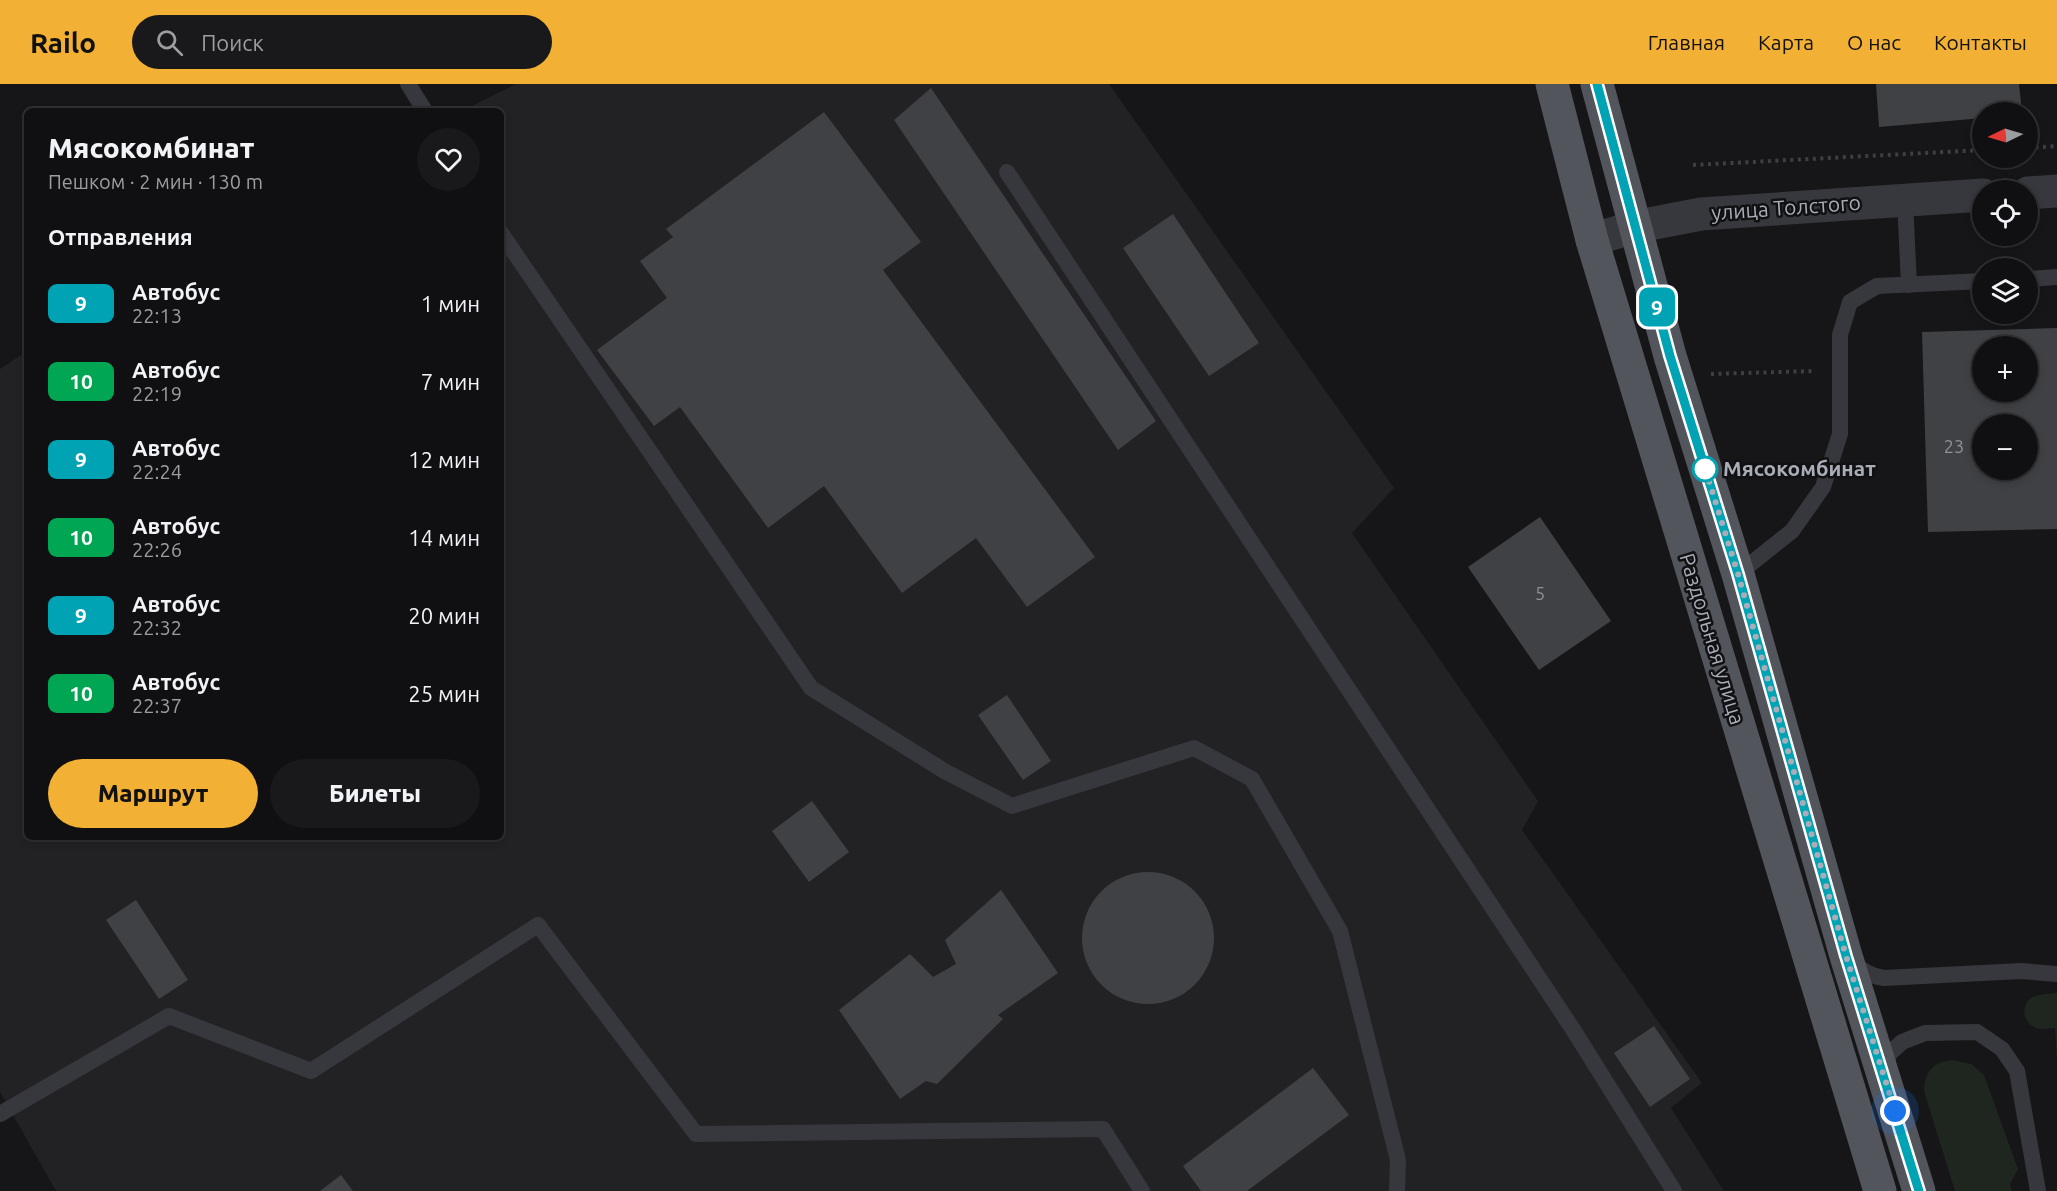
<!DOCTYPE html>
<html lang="ru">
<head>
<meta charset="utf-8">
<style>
	:root { --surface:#101012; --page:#19191b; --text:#f1f3f6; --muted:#9c9d9f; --line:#303032; --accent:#f2b134 }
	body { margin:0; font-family:Ubuntu,sans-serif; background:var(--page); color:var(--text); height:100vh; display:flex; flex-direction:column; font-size:22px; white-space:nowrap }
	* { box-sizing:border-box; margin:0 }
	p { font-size:20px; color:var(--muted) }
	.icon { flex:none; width:33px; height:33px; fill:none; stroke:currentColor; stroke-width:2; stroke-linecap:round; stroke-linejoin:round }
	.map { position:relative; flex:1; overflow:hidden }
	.details { position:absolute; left:24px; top:24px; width:480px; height:732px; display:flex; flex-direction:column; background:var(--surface); border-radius:9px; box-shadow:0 3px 9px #0003,0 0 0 2px var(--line) }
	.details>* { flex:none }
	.badge { padding:0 12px; border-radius:9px; font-size:21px; line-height:39px }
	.needle { width:39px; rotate:265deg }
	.controls { position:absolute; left:1972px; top:18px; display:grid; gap:12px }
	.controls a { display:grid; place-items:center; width:66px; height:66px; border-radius:50%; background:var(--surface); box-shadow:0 3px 9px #0003,0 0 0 2px var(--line); font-size:30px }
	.you { position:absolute; width:30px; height:30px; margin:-15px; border:4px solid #fff; border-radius:50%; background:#1a73e8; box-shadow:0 0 0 9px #1a73e833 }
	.map>.badge { position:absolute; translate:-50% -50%; box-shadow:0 0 0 3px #fff }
	h2 { padding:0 24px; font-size:22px; line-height:54px }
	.round { display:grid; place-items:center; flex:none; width:63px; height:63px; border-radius:32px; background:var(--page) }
	.summary { display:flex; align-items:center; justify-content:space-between; height:102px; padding:0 24px }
	h1 { font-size:28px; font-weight:800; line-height:45px }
	.action { display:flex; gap:12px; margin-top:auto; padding:12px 24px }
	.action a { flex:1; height:69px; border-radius:36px; background:var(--accent); color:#111; font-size:24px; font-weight:800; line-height:69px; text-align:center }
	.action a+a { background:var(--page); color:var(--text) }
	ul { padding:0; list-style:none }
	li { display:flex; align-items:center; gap:18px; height:78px; padding:0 24px }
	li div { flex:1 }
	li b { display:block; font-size:22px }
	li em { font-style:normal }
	li .badge { min-width:66px; font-weight:700; text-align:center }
	header { display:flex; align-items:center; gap:36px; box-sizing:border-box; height:84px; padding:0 30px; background:var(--accent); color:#111 }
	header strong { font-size:28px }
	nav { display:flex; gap:33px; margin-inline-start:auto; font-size:21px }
	.search { width:420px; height:54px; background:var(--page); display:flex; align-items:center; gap:15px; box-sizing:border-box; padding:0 21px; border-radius:33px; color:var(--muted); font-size:22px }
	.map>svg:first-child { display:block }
</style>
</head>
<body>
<header>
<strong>Railo</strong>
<div class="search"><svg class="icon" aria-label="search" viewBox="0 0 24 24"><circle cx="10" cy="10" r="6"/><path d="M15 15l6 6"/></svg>Поиск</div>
<nav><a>Главная</a><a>Карта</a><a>О нас</a><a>Контакты</a></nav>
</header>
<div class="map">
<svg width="2057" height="1107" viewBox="0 0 2057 1107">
	<rect width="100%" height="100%" fill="#161618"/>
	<path fill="#222225" d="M516,0H1109L1394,404L1352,449L1538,717L1522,746L1702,999L1671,1024L1724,1107H56L0,1008V285L27,267V753H501V27H462Z"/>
	<path fill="#1e261f" d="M2057,909V974L2055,944C2049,944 2041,946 2036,944C2022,939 2020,920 2033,913C2040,910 2049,910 2057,909Z
		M1951,976L1971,980L1984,991L2018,1085L2010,1100L2012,1107H1955L1924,1007C1925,988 1932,979 1951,976Z"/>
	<path fill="#404145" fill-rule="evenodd" d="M1876,0H2019L2022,28H1983V34L1879,43Z
		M931,4L1156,337L1118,366L894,36Z
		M824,28L921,158L883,186L1095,473L1027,523L976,454L902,509L824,402L768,444L680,323L654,342L597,266L667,214L640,177L673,153L666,145Z
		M1173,130L1259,259L1209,292L1123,164Z
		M2057,244V445L1928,448L1922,248ZM1983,262H2028V308H1983ZM1983,340H2028V386H1983Z
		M1540,433L1611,537L1539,586L1468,483Z
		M1007,611L1051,677L1023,696L978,631Z
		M812,717L849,768L809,798L772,747Z
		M1082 854a66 66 0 1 1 132 0a66 66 0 1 1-132 0Z
		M1001,806L1058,889L998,931L1003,935L937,1000L926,997L900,1015L839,926L910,870L933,893L956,880L945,856Z
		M136,816L188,896L159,915L106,836Z
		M1654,942L1690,995L1650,1023L1614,969Z
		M1313,984L1349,1031L1247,1107H1201L1183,1082Z
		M341,1091L353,1107H320Z"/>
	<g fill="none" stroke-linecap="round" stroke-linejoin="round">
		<path stroke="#3d3f44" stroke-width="4" stroke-dasharray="3 4.5" stroke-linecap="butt" d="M2028,64L2057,62
			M1693,81L1983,66
			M1711,290L1814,287"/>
		<path stroke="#37383d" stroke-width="16" d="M408,0L425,27
			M1007,88L1574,947L1674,1107
			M1905,117L1909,201
			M501,149L811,604L946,688L1012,722L1194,664L1252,695L1340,847L1398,1076L1397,1107
			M2028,195L2057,193
			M1738,490L1792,447L1823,403L1840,350V251L1850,218L1877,202L1983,197
			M1851,876C1861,886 1870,892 1884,894L2021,887L2057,890
			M1883,986L1890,969L1902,958L1925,949L1977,948L2002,965L2017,987L2038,1107
			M0,1030L169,932L311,987L538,841L696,1050L1103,1045L1142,1107"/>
		<path stroke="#37383d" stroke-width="33" d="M2028,109L2057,107
			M1592,156L1634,143L1701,130L1983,111"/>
		<path stroke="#53555c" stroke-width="33" d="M1552,0L1592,156L1880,1107
			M1597,0L1670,272L1738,490L1846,872L1919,1107"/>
	</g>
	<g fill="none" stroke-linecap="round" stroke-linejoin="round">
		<defs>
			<path id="line" d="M1597,0L1670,272L1738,490L1846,872L1919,1107"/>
		</defs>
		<use href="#line" stroke="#fff" stroke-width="14"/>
		<use href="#line" stroke="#00a3b4" stroke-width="9"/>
		<path stroke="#a8adb8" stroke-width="6" stroke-dasharray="0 10.8" d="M1705,385L1704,381L1738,490L1846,872L1895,1027"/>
	</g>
	<circle fill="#fff" stroke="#00a3b4" stroke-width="3" cx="1705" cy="385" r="12"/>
	<g text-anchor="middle" stroke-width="5" stroke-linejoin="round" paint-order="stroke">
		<g font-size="18" fill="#8e929b">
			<text x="1954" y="369">23</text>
			<text x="1540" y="516">5</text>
		</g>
		<g font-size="21" fill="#a8adb8" stroke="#111113">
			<text transform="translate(1786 124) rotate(-4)" y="7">улица Толстого</text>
			<text transform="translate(1712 555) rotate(73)" y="7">Раздольная улица</text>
		</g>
		<g font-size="21" font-weight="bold" fill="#a8adb8" stroke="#111113" text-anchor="start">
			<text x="1723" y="392">Мясокомбинат</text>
		</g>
	</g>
</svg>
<div class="controls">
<a><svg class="needle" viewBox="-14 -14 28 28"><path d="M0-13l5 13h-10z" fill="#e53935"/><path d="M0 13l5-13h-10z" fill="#9c9d9f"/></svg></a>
<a><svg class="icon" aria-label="locate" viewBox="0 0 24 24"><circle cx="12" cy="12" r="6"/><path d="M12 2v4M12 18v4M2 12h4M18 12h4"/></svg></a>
<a><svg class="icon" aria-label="layers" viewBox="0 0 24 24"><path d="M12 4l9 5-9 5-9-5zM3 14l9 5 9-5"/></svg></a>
<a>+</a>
<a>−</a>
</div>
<div class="you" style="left:1895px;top:1027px"></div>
<b class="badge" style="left:1657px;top:223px;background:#00a3b4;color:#fff">9</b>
<section class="details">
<div class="summary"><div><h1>Мясокомбинат</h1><p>Пешком · 2 мин · 130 m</p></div><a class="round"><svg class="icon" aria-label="heart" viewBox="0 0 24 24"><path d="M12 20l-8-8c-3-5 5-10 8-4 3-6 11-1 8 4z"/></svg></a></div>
<h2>Отправления</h2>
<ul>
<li><span class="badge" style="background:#00a3b4;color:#fff">9</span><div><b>Автобус</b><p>22:13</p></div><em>1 мин</em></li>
<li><span class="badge" style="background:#00a651;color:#fff">10</span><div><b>Автобус</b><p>22:19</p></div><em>7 мин</em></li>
<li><span class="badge" style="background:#00a3b4;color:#fff">9</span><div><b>Автобус</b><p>22:24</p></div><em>12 мин</em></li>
<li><span class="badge" style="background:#00a651;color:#fff">10</span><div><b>Автобус</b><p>22:26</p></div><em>14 мин</em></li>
<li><span class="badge" style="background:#00a3b4;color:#fff">9</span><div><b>Автобус</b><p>22:32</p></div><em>20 мин</em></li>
<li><span class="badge" style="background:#00a651;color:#fff">10</span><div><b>Автобус</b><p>22:37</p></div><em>25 мин</em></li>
</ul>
<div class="action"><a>Маршрут</a><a>Билеты</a></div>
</section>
</div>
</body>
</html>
